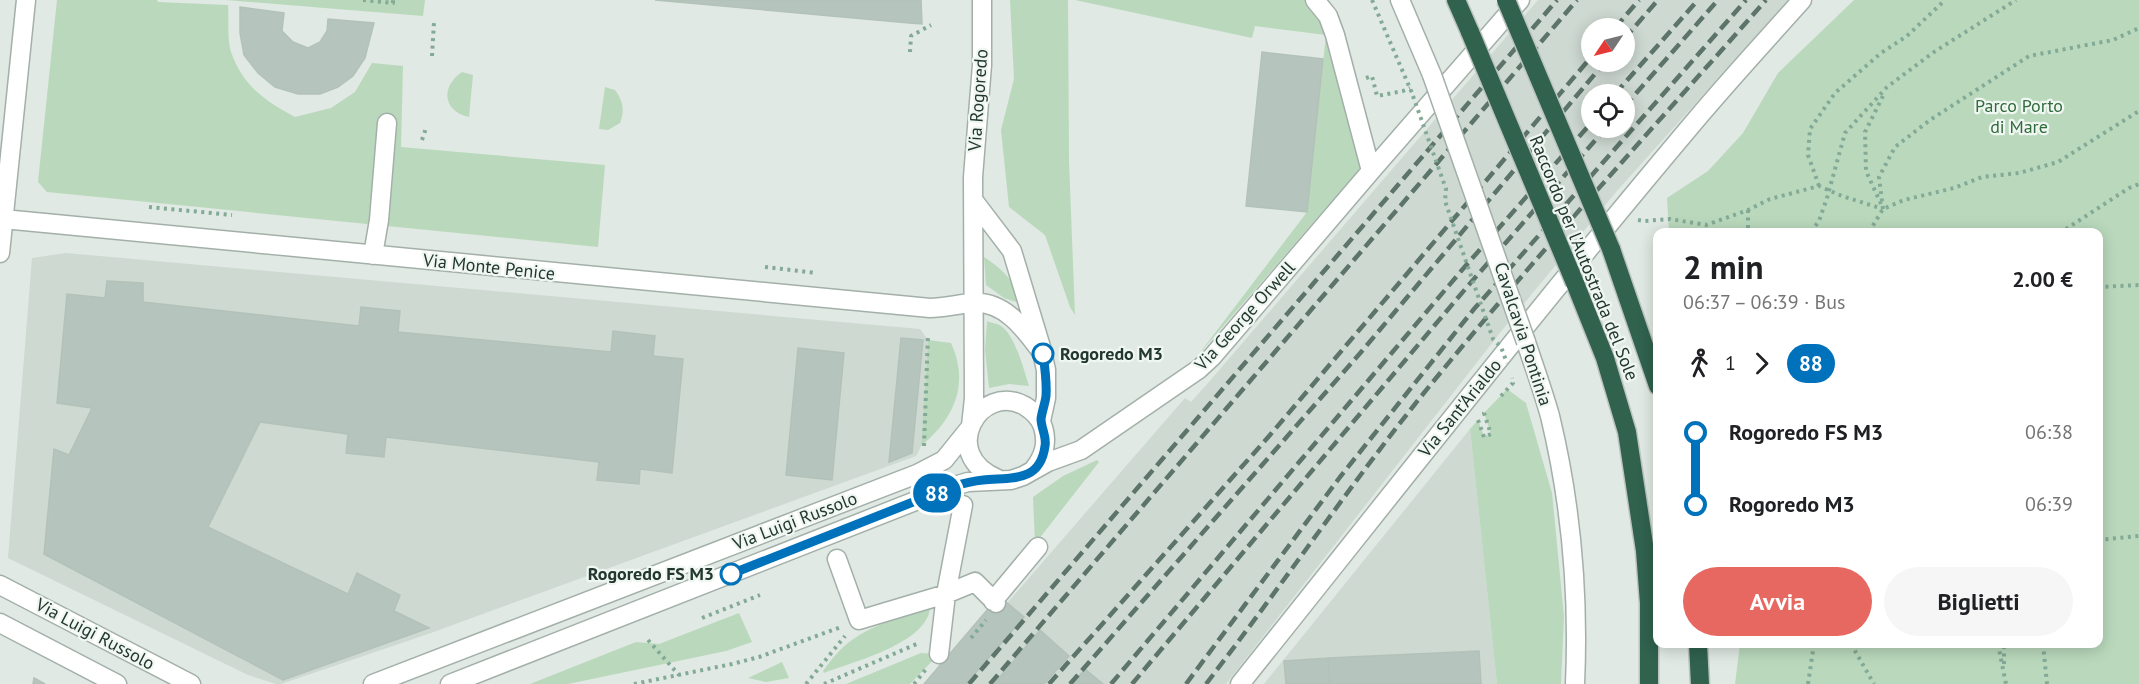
<!DOCTYPE html>
<html lang="it">
<head>
<meta charset="utf-8">
<style>
	:root { --surface:#fff; --page:#f6f6f6; --text:#202124; --muted:#757577; --accent:#e66861 }
	body { margin:0; font-family:"PT Sans",sans-serif; background:var(--page); color:var(--text); height:100vh; display:flex; flex-direction:column; font-size:22px; white-space:nowrap }
	* { box-sizing:border-box; margin:0 }
	p { font-size:20px; color:var(--muted) }
	.icon { flex:none; width:33px; height:33px; fill:none; stroke:currentColor; stroke-width:2; stroke-linecap:round; stroke-linejoin:round }
	.map { position:relative; flex:1; overflow:hidden }
	.sheet { position:absolute; left:1653px; top:228px; width:450px; height:420px; display:flex; flex-direction:column; background:var(--surface); border-radius:12px; box-shadow:0 3px 15px #0003 }
	.sheet>* { flex:none }
	.badge { padding:0 12px; border-radius:20px; font-size:21px; line-height:39px }
	.needle { width:39px; rotate:235deg }
	.buttons { position:absolute; left:1581px; top:18px; display:grid; gap:12px }
	.buttons a { display:grid; place-items:center; width:54px; height:54px; border-radius:50%; background:var(--surface); box-shadow:0 3px 15px #0003; font-size:30px }
	.map>.badge { position:absolute; translate:-50% -50%; box-shadow:0 0 0 3px #fff }
	.legs { display:flex; align-items:center; gap:9px; height:66px; padding:0 30px; font-size:20px }
	.legs p { margin-inline-start:auto }
	.head { display:flex; align-items:center; justify-content:space-between; height:102px; padding:0 30px }
	h1 { font-size:33px; font-weight:700; line-height:45px }
	.cta { display:flex; gap:12px; margin-top:auto; padding:12px 30px }
	.cta a { flex:1; height:69px; border-radius:36px; background:var(--accent); color:#fff; font-size:24px; font-weight:700; line-height:69px; text-align:center }
	.cta a+a { background:var(--page); color:var(--text) }
	ul { padding:0 30px; list-style:none }
	li { display:flex; align-items:center; gap:21px; height:72px; font-size:22px }
	li i { display:grid; place-items:center; width:9px; height:100%; margin:0 8px; background:currentColor }
	li i::after { content:''; width:15px; height:15px; margin:-8px; border:4px solid; border-radius:50%; background:var(--surface) }
	li p { margin-inline-start:auto }
	li:first-child i { background:linear-gradient(#0000 50%,currentColor 0) }
	li:last-child i { background:linear-gradient(currentColor 50%,#0000 0) }
	.map>svg:first-child { display:block }
</style>
</head>
<body>
<div class="map">
<svg width="2139" height="684" viewBox="0 0 2139 684">
	<rect width="100%" height="100%" fill="#e0e9e3"/>
	<path fill="#ced9d2" fill-rule="evenodd" d="M1538,0H1788L1616,192L1503,329L1226,684H937L1185,398L1191,402L1208,383ZM1592,28H1624V62H1592ZM1592,94H1624V128H1592Z
		M66,253L920,329L928,340L921,446L916,456L428,634L281,684H276L248,675L8,558L32,258Z
		M1470,429L1497,684H1264Z"/>
	<path fill="#bad9bc" d="M57,0H157L158,2L228,5C229,19 227,39 231,52C243,86 265,101 295,117L331,108L355,92L372,63L403,66L401,147L605,165L598,247L47,192L38,182Z
		M226,0H425L423,16Z
		M1010,0H1068L1069,161L1075,315L1070,307L1045,235L1009,207L1001,130L1014,79Z
		M1075,0H1305L1312,6L1327,30L1361,165L1358,171L1199,354L1307,212L1326,35L1255,26L1252,38Z
		M1854,0H2139V684H1735L1740,644H2098V232H1669L1667,198L1708,171L1743,133L1778,73Z
		M462,72L473,75L469,117C443,111 440,87 462,72Z
		M605,87L615,90C623,101 625,110 620,123L608,130L599,129Z
		M984,257C999,267 1019,282 1016,302L1004,298L986,285Z
		M987,321C991,323 997,323 1001,326C1015,335 1024,370 1029,386L1009,384L989,388L985,350Z
		M928,340L951,343C970,384 954,419 921,446Z
		M1507,389L1526,403L1552,493L1564,616L1561,684H1497L1470,429L1478,420L1484,436L1491,434L1484,413Z
		M1097,460L1099,462L1035,544L1033,497L1063,476Z
		M930,606C930,643 852,662 824,673L823,671C831,660 840,648 852,640C874,624 905,616 930,606Z
		M739,613L752,642L726,651L568,684H530L636,642L659,644Z
		M921,653L939,654L910,684H846Z
		M782,662L789,678L766,682L748,678Z"/>
	<path fill="#b5c4bc" stroke="#b3c2b9" stroke-width="1.5" d="M655,0H921L922,24L909,23Z
		M240,7L284,13L282,31L293,42L308,48L320,42L327,31L328,19L374,23L365,58L353,76L338,87L320,94H298L275,87L258,73L244,55L240,33Z
		M1262,52L1323,59L1307,212L1246,206Z
		M107,281L143,283V302L359,326L361,307L400,311L398,332L611,352L613,331L655,336L653,356L683,359L672,473L640,469L639,484L597,480L599,462L386,437L384,457L346,453L348,434L260,422L208,527L348,594L357,573L400,595L394,611L429,628L283,680L44,554L54,449L69,455L92,408L57,403L67,294L105,298Z
		M901,338L923,340L912,453L889,462Z
		M798,348L844,353L832,480L786,475Z
		M999,596L1024,617L966,684H924Z
		M1040,630L1069,656L1044,684H994Z
		M1479,651L1481,684H1330L1328,658Z
		M1328,658L1330,684H1286L1284,661Z
		M1085,669L1103,684H1072Z
		M34,678L45,684H33Z"/>
	<g fill="none" stroke-linecap="round" stroke-linejoin="round">
		<defs>
			<path id="minor" d="M1315,0L1328,16L1335,35L1371,171
				M1400,0L1432,75
				M974,201L1012,251L1041,347L1046,370V398L1041,421
				M3,219L930,308C944,308 958,304 972,303C1005,300 1026,331 1043,354
				M0,253L26,0
				M373,255L379,220L387,123
				M1526,342C1534,366 1543,391 1550,416C1571,503 1579,594 1575,684
				M971,426L974,398L973,177L982,65V0
				M998,479C937,454 980,381 1025,406C1033,411 1040,417 1043,427C1048,443 1044,456 1034,469
				M837,559L859,620L946,594L975,582L996,603
				M0,585L191,684
				M993,601L1038,547
				M0,623L117,684
				M939,654L946,594L963,505
				M373,684L917,474L944,460L969,429
				M450,684L951,487L968,482L1011,480L1023,476L1048,462L1081,450L1199,369L1212,357L1371,171L1520,0
				M1240,684C1392,494 1542,302 1700,115C1733,76 1768,38 1802,0"/>
			<path id="highway" d="M1456,0L1470,32
				M1611,249L1658,386
				M1575,283L1605,358L1627,432L1645,551L1649,603V684
				M1698,644L1700,684"/>
		</defs>
		<use href="#minor" stroke="#a3b0a9" stroke-width="21"/>
		<use href="#highway" stroke="#bdc3c0" stroke-width="21"/>
		<path stroke="#83aa96" stroke-width="4" stroke-dasharray="3 4.5" stroke-linecap="butt" d="M363,0L393,3V0
			M1372,0L1412,93
			M910,52L911,36L931,25
			M432,56L434,22
			M1366,78L1372,76L1377,96L1403,91L1410,88
			M422,140L426,128
			M1819,186L1808,155L1810,129L1835,93L1881,53L1907,36L1945,0
			M1881,204L1866,171L1865,132L1883,96
			M149,207L232,215
			M1883,209L1879,177L1895,147L1930,120L2029,56L2113,40L2139,28
			M1748,210V232
			M1638,220L1644,221L1670,219L1706,225L1748,210L1770,199L1819,186L1842,196L1883,209
			M1811,232L1819,221L1827,198L1845,133L1887,87L1934,52L2016,0
			M1869,232L1883,209L1904,200L1954,188L1982,177L2019,173L2058,162L2139,111
			M2051,232L2066,229L2129,188L2139,184
			M765,267L817,273
			M2098,287L2139,285
			M1501,396L1513,383L1512,378
			M1478,420L1484,437L1491,434L1484,413L1485,412
			M924,446L928,335
			M2098,540L2139,536
			M702,618L760,595
			M971,638L986,620
			M648,640L679,675
			M1851,644L1874,684
			M1998,644L2006,684
			M2043,644L2047,684
			M2004,664V644
			M634,684L732,664L759,657L841,627
			M806,684L845,636
			M824,684L919,643
			M914,684L927,668
			M1808,684L1814,644"/>
		<use href="#minor" stroke="#fff" stroke-width="18"/>
		<use href="#highway" stroke="#30624e" stroke-width="18"/>
		<path stroke="#5c7469" stroke-width="4.5" stroke-dasharray="12 6" stroke-linecap="butt" d="M1615,28L1639,0
			M1624,39L1658,0
			M1615,94L1698,0
			M1624,107L1718,0
			M969,684L1557,0
			M990,684L1577,0
			M1049,684L1270,435L1592,56
			M1070,684L1362,351L1605,62
			M1111,684L1462,270L1592,122
			M1132,684L1467,287L1606,128
			M1186,684L1340,477L1474,309L1746,0
			M1206,684C1277,592 1343,495 1415,404C1527,265 1648,134 1766,0"/>
		<defs>
			<path id="minor-bridge" d="M1432,75L1526,342"/>
			<path id="highway-bridge" d="M1506,0L1611,249
				M1470,32L1575,283"/>
		</defs>
		<use href="#minor-bridge" stroke="#a3b0a9" stroke-width="21" stroke-linecap="butt"/>
		<use href="#highway-bridge" stroke="#bdc3c0" stroke-width="21" stroke-linecap="butt"/>
		<path stroke="#83aa96" stroke-width="4" stroke-dasharray="3 4.5" stroke-linecap="butt" d="M1413,96L1446,189L1445,201L1493,339L1501,347L1507,363"/>
		<use href="#minor-bridge" stroke="#fff" stroke-width="18"/>
		<use href="#highway-bridge" stroke="#30624e" stroke-width="18"/>
	</g>
	<g fill="none" stroke-linecap="round" stroke-linejoin="round">
		<defs>
			<path id="line-1" d="M731,574L951,487C961,484 972,481 983,480C1009,477 1040,484 1045,446C1047,437 1041,428 1041,419C1042,411 1045,404 1046,396C1047,382 1045,368 1043,354"/>
		</defs>
		<use href="#line-1" stroke="#fff" stroke-width="14"/>
		<use href="#line-1" stroke="#0072bc" stroke-width="9"/>
	</g>
	<g fill="#fff" stroke="#0072bc" stroke-width="3">
		<circle cx="1043" cy="354" r="10"/>
		<circle cx="731" cy="574" r="10"/>
	</g>
	<g text-anchor="middle" stroke-width="4.5" stroke-linejoin="round" paint-order="stroke">
		<g font-size="18" fill="#22382e" stroke="#f0f6f2">
			<text transform="translate(978 100) rotate(-86)" y="6">Via Rogoredo</text>
			<text transform="translate(1584 258) rotate(68)" y="6">Raccordo per l'Autostrada del Sole</text>
			<text transform="translate(489 267) rotate(6)" y="6">Via Monte Penice</text>
			<text transform="translate(1245 316) rotate(-48)" y="6">Via George Orwell</text>
			<text transform="translate(1523 334) rotate(72)" y="6">Cavalcavia Pontinia</text>
			<text transform="translate(1460 408) rotate(-51)" y="6">Via Sant'Arialdo</text>
			<text transform="translate(795 521) rotate(-21)" y="6">Via Luigi Russolo</text>
			<text transform="translate(95 634) rotate(28)" y="6">Via Luigi Russolo</text>
		</g>
		<g font-size="18" fill="#306b3b" stroke="#f0f6f2">
			<text x="2019" y="112">Parco Porto<tspan x="2019" dy="21">di Mare</tspan></text>
		</g>
		<g font-size="18" font-weight="bold" fill="#22382e" stroke="#f0f6f2" text-anchor="start">
			<text x="1060" y="360">Rogoredo M3</text>
			<text x="714" y="580" text-anchor="end">Rogoredo FS M3</text>
		</g>
	</g>
</svg>
<div class="buttons">
<a><svg class="needle" viewBox="-14 -14 28 28"><path d="M0-13l5 13h-10z" fill="#e53935"/><path d="M0 13l5-13h-10z" fill="#757577"/></svg></a>
<a><svg class="icon" aria-label="locate" viewBox="0 0 24 24"><circle cx="12" cy="12" r="6"/><path d="M12 2v4M12 18v4M2 12h4M18 12h4"/></svg></a>
</div>
<b class="badge" style="left:937px;top:493px;background:#0072bc;color:#fff">88</b>
<section class="sheet">
<div class="head"><div><h1>2 min</h1><p>06:37 – 06:39 · Bus</p></div><b>2.00 €</b></div>
<div class="legs"><svg class="icon" aria-label="walk" viewBox="0 0 24 24"><circle cx="13" cy="4" r="2"/><path d="M13 8l-2 6 4 7M11 14l-3 7M7 12l3-4h3l4 4"/></svg>1<svg class="icon" aria-label="forward" viewBox="0 0 24 24"><path d="M9 5l7 7-7 7"/></svg><b class="badge" style="background:#0072bc;color:#fff">88</b></div>
<ul>
<li><i style="color:#0072bc"></i><b>Rogoredo FS M3</b><p>06:38</p></li>
<li><i style="color:#0072bc"></i><b>Rogoredo M3</b><p>06:39</p></li>
</ul>
<div class="cta"><a>Avvia</a><a>Biglietti</a></div>
</section>
</div>
</body>
</html>
